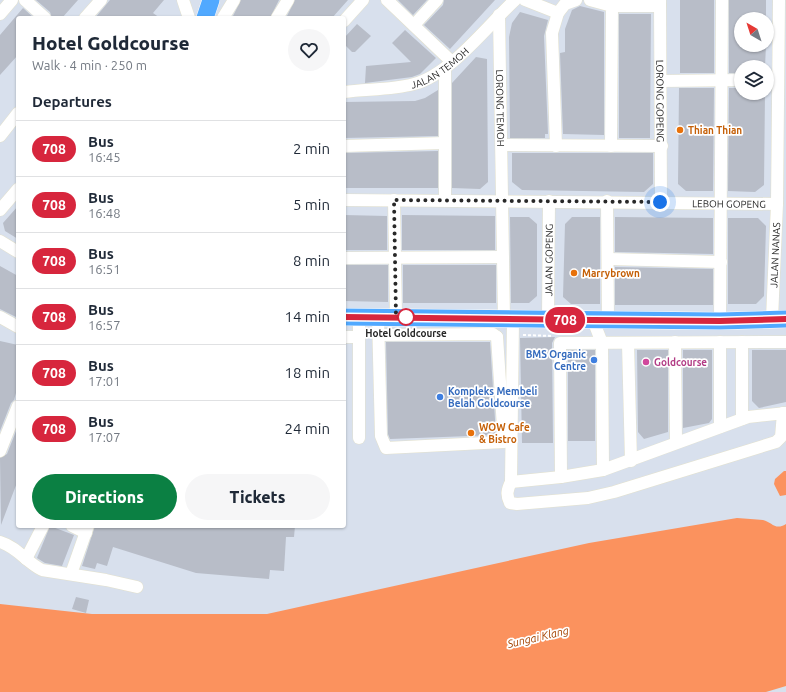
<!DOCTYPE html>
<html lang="en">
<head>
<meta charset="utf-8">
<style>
	:root { --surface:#fff; --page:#f6f6f7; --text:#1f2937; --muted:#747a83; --line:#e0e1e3; --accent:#0b8043 }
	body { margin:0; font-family:Ubuntu,sans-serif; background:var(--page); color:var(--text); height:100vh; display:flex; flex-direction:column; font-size:15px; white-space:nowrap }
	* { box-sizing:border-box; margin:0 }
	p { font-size:13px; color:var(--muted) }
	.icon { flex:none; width:22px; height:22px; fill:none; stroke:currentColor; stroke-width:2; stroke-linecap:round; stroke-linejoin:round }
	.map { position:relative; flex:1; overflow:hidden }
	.drawer { position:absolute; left:16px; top:16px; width:330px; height:512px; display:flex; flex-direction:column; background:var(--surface); border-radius:4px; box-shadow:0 1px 3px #0004 }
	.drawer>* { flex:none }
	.badge { padding:0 8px; border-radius:13px; font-size:14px; line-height:26px }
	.needle { width:26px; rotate:321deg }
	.controls { position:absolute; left:734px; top:12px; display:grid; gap:8px }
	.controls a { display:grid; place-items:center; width:40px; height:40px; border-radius:50%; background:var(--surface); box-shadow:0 1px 3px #0004; font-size:20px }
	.you { position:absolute; width:20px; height:20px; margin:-10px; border:3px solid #fff; border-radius:50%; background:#1a73e8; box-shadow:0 0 0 6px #1a73e833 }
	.map>.badge { position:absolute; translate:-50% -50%; box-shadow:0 0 0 2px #fff }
	h2 { padding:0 16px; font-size:15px; line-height:36px }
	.round { display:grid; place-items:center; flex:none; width:42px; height:42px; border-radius:21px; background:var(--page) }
	.headline { display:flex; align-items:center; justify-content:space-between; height:68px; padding:0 16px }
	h1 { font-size:19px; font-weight:800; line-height:30px }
	.primary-button { display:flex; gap:8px; margin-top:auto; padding:8px 16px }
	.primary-button a { flex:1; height:46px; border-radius:24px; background:var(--accent); color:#fff; font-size:16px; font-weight:800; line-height:46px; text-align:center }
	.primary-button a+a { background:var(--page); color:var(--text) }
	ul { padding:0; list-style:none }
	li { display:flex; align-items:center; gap:12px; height:56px; padding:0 16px; border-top:1px solid var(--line) }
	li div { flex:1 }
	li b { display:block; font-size:15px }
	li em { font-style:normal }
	li .badge { min-width:44px; font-weight:700; text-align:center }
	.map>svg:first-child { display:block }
</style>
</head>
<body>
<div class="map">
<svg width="786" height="692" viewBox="0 0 786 692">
	<rect width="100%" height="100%" fill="#d8e0ed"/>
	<path fill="#fb925e" d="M784,471H786V495L780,496L774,484L775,479Z
		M737,518C746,519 755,519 763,520C772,522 775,531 786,524V686L766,692H0V604L92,614H267L589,543Z"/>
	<path fill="#b8bdc8" d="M36,0H78L62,18H52L50,12Z
		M110,0H164L153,13L160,18H95Z
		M241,0H279L270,18H232Z
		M295,0H348L332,18H286Z
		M398,0H427L413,15Z
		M444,0H495L450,49L424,25L443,5Z
		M680,0H714V73H680Z
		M729,0H766V19H741V45H766L765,67H741V73H729Z
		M580,6L604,12V135L563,134L560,53L565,52V29L572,10Z
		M23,8L34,18H18V55L0,75V35Z
		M520,12L548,20L544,36L548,134H545V138H510L509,37L512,23Z
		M619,14H651L650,138H619Z
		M357,24L371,36L355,52H352L344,44V38Z
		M405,30L436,58L420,74L412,77L365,83L366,66L411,62L392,43Z
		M476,57L487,59L488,182L480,189L452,188V83Z
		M679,88H714L713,191H686L678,184Z
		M729,88H741V93H765L764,185L755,192L728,191Z
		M438,90V136L344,138V102L415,101L425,98Z
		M438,151V188H344V153Z
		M512,153H653V184L644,192L522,190L512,182Z
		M18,206V239L5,231L3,223Z
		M344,215L387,216V250H344Z
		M402,215L495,216V250H402Z
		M510,217H529L537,224V296L529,303H511Z
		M572,217H600V304H571L563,297L565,224Z
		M615,217L713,218V254L615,252Z
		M728,218H758L766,226L764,296L756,304H728Z
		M344,265H388V302L344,301Z
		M403,265H496V303H403Z
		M0,266L18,276V318L0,309Z
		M615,267L713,269V305H615Z
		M555,337L552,343L553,443H522L520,338Z
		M0,341L18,345V386L14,400L11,403L0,431Z
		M386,342H490L496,435L390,439L388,434Z
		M568,350H595V441H568Z
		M637,350H668V432L644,439L638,432Z
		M683,350H712V419L709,423L683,428Z
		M752,350H786V402L759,408L752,401Z
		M18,426V480L1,525L0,458L7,454Z
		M50,526L74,535L62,566L45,563L37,558Z
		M95,526H295L294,537H286L284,571L270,570L269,579L196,573L113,547L107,566L97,563L95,569L82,566Z
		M76,597L89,600L86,613L72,609Z"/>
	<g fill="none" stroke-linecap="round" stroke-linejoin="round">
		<defs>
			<g id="minor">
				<path d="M25,0L45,18"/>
				<path d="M183,0L189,18"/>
				<path d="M387,0L452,62"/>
				<path d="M525,0L558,13"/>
				<path d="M590,0L612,6L611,146"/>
				<path id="s1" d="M660,0L661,202"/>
				<path d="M612,6H660"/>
				<path d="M0,14L12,0"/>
				<path id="s2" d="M499,15L504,319"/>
				<path d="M85,18L101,0"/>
				<path d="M223,18L234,0"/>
				<path d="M277,18L288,0"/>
				<path d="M344,21L363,0"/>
				<path d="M414,25L437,0"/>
				<path d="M662,81L741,80"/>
				<path id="s3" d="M344,92C367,89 392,90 414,84C450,75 488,25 515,0"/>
				<path d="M0,136L18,113"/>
				<path d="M502,145L662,146"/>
				<path d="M344,146L444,143"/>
				<path d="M556,146L552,33L558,13L565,4L576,0"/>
				<path id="s4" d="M344,200L777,204"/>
				<path d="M394,200L396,317"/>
				<path d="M445,200V68"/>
				<path d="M607,201L608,320"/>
				<path d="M0,210L18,189"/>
				<path d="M0,241L18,252"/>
				<path d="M344,258L502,257"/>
				<path d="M609,259L721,262"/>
				<path d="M0,317L18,327"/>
				<path d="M359,317V438"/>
				<path d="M378,317L381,436L386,448L504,442L497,337"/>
				<path d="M513,319L511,482L561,477L603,470L748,417L786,413"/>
				<path id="s5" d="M772,319L777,204L779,0"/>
				<path id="s6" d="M548,320L549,201"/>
				<path d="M593,320L602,343L603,470"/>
				<path d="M720,321L722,0"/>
				<path d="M379,335L493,334L497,337"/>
				<path d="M344,337H359"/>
				<path d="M675,342L676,442"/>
				<path d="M720,342V427"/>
				<path d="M742,342V419"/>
				<path d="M628,343L631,461"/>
				<path d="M0,451L18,406"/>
				<path d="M561,477L560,343L786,342"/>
				<path d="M511,482C507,490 506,495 510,503L517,504L588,498L614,492L776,442L781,437L783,413"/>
				<path d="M72,526L86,533"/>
				<path d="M0,542C17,547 26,562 42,570L106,580L137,587"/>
				<path d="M26,559L43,526"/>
				<path d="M71,574L88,526"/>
			</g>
			<path id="highway" d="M205,18L211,0
				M344,317L720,321L786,319"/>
		</defs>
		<use href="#minor" stroke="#e3e1cd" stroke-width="13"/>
		<use href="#highway" stroke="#fff" stroke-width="18"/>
		<path stroke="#fff" stroke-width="2" stroke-dasharray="3 2" stroke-linecap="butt" d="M523,335L553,336"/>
		<use href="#minor" stroke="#fff" stroke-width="12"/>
		<use href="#highway" stroke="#51a9ff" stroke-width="17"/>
	</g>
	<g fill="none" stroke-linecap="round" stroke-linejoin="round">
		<defs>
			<path id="line" d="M344,317L593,320L720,321L786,319"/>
		</defs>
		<use href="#line" stroke="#fff" stroke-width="9"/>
		<use href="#line" stroke="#d7263d" stroke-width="6"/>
		<path stroke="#282828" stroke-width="4" stroke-dasharray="0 7.2" d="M406,317H396L394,200L660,202"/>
	</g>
	<g fill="#e8710a" stroke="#fff" stroke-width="1.5">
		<circle cx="680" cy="130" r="4"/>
		<circle cx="574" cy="273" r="4"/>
		<circle cx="471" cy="433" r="4"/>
	</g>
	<circle fill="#fff" stroke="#d7263d" stroke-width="2" cx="406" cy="317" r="8"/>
	<g fill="#3f7fe0" stroke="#fff" stroke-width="1.5">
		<circle cx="594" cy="360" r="4"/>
		<circle cx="440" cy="397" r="4"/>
	</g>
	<circle fill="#d1479c" stroke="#fff" stroke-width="1.5" cx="646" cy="362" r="4"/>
	<g text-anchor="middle" stroke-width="3.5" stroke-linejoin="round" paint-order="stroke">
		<g font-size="10" fill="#282828" stroke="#fff">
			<text dy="4" stroke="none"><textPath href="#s3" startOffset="101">JALAN TEMOH</textPath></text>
			<text dy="4" stroke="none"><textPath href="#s1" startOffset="101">LORONG GOPENG</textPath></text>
			<text dy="4" stroke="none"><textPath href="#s2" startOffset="93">LORONG TEMOH</textPath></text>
			<text dy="4" stroke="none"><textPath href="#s4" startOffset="385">LEBOH GOPENG</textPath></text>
			<text dy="4" stroke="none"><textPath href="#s5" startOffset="64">JALAN NANAS</textPath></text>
			<text dy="4" stroke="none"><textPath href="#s6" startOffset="60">JALAN GOPENG</textPath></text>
		</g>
		<g font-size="10" font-weight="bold" fill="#c56008" stroke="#fff" text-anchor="start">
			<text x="688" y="134">Thian Thian</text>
			<text x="582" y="277">Marrybrown</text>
			<text x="479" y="431">WOW Cafe<tspan x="479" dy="12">&amp; Bistro</tspan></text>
		</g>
		<g font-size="10" font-weight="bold" fill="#282828" stroke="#fff">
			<text x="406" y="337">Hotel Goldcourse</text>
		</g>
		<g font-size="10" font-weight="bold" fill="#366cbe" stroke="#fff" text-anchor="end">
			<text x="586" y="358">BMS Organic<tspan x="586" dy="12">Centre</tspan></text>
			<text x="448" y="395" text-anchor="start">Kompleks Membeli<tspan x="448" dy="12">Belah Goldcourse</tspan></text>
		</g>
		<g font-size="10" font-weight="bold" fill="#b23c85" stroke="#fff" text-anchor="start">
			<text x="654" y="366">Goldcourse</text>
		</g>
		<g font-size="11" font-style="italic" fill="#a54300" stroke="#fff">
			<text transform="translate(538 637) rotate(-13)" y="4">Sungai Klang</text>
		</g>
	</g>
</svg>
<div class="controls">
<a><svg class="needle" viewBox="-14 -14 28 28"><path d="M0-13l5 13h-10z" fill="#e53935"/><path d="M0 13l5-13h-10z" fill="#747a83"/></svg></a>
<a><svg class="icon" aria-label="layers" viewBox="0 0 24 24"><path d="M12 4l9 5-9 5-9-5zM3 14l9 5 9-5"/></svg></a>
</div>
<div class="you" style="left:660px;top:202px"></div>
<b class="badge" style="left:565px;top:320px;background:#d7263d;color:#fff">708</b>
<section class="drawer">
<div class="headline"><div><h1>Hotel Goldcourse</h1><p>Walk · 4 min · 250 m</p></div><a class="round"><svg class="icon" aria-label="heart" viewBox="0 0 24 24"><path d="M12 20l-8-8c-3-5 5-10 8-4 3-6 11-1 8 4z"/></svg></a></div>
<h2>Departures</h2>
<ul>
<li><span class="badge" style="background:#d7263d;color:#fff">708</span><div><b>Bus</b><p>16:45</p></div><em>2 min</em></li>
<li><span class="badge" style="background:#d7263d;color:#fff">708</span><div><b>Bus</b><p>16:48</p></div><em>5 min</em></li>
<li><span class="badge" style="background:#d7263d;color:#fff">708</span><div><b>Bus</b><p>16:51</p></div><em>8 min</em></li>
<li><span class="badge" style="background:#d7263d;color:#fff">708</span><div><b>Bus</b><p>16:57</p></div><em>14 min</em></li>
<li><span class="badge" style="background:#d7263d;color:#fff">708</span><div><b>Bus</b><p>17:01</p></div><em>18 min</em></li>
<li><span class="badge" style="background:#d7263d;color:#fff">708</span><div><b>Bus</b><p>17:07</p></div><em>24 min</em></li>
</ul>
<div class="primary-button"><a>Directions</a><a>Tickets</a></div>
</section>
</div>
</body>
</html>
